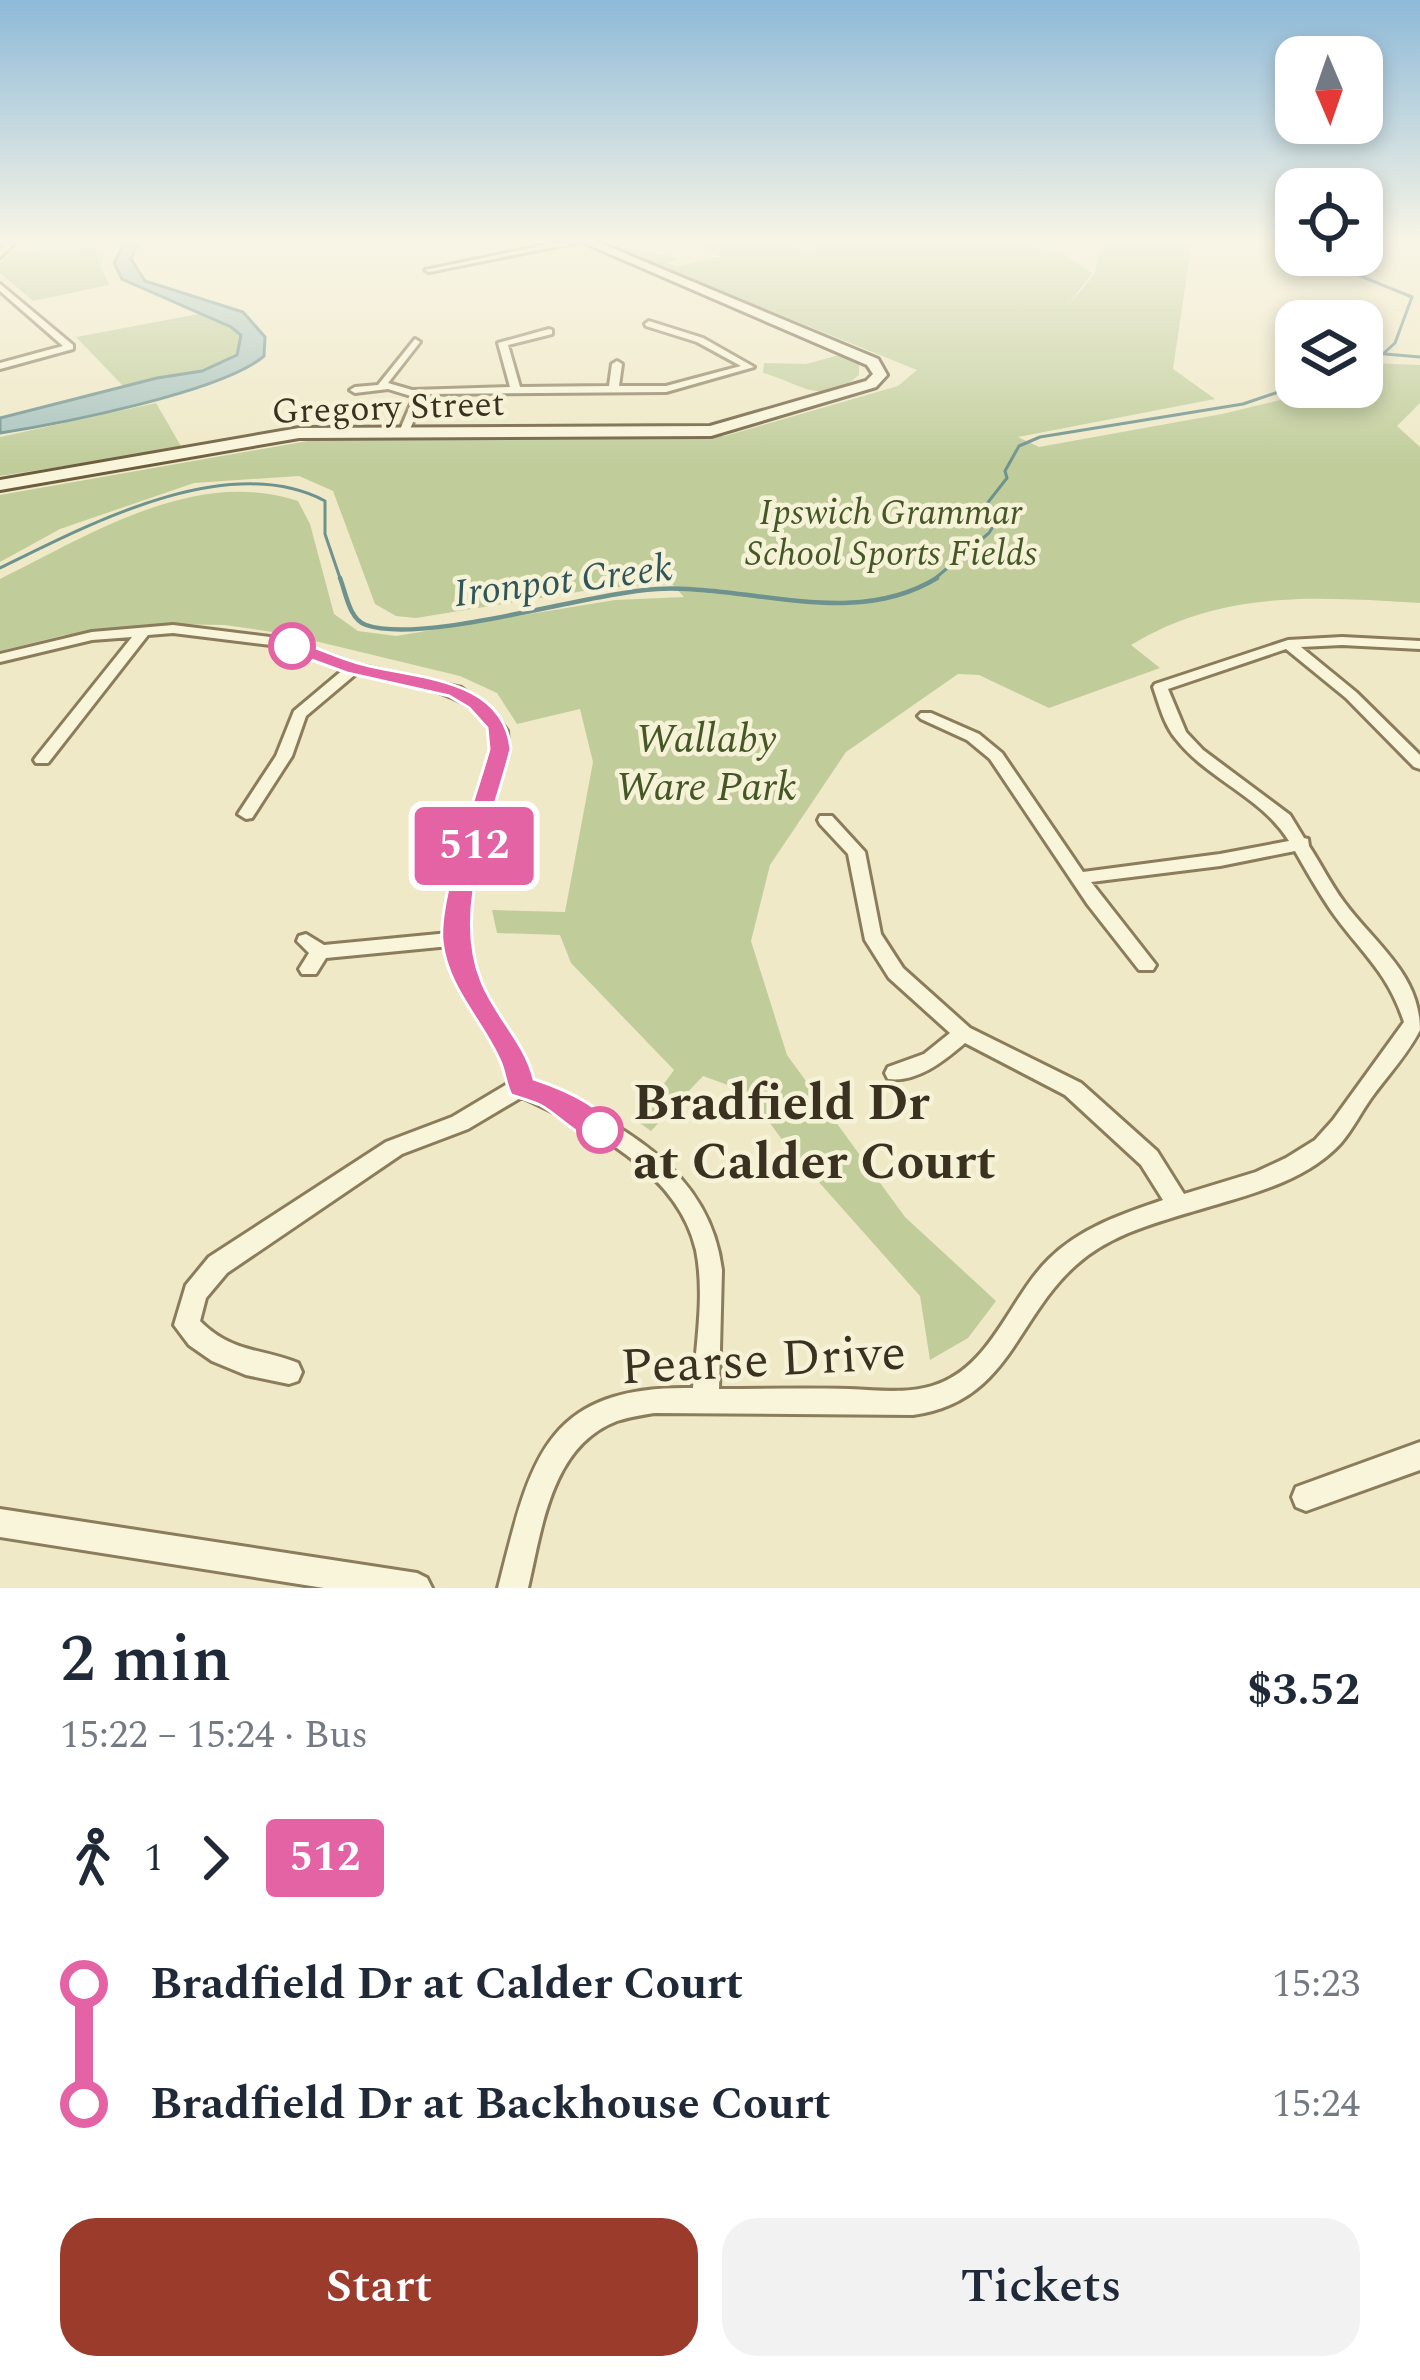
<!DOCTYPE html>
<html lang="en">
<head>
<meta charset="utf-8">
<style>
	:root { --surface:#fff; --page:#f2f2f3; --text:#1f2937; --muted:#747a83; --accent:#9a3b2c }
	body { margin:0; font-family:Spectral,serif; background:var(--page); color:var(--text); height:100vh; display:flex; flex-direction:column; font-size:45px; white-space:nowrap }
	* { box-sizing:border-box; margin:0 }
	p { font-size:39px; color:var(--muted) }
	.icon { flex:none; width:66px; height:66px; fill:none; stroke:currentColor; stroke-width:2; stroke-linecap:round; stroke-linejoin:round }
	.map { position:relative; height:1588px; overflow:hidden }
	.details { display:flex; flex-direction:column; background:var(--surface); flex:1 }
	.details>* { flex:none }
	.badge { padding:0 24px; border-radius:9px; font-size:42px; line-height:78px }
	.needle { width:78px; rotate:178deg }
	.tools { position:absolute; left:1275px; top:36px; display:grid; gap:24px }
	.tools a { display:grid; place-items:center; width:108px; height:108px; border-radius:24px; background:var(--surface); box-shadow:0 6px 18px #0003; font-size:60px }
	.map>.badge { position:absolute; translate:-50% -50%; box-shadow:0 0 0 6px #fff }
	.legs { display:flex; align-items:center; gap:18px; height:132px; padding:0 60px; font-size:39px }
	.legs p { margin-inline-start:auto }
	.head { display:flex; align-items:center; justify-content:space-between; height:204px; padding:0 60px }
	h1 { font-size:66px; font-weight:600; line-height:90px }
	.primary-button { display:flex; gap:24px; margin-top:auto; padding:24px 60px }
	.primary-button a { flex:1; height:138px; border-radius:36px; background:var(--accent); color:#fff; font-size:48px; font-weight:600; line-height:138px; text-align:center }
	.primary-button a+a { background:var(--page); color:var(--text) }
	ul { padding:0 60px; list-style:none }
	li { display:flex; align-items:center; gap:42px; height:120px; font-size:45px }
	li i { display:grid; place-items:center; width:18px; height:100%; margin:0 15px; background:currentColor }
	li i::after { content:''; width:30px; height:30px; margin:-15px; border:9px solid; border-radius:50%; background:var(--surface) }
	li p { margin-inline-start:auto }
	li:first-child i { background:linear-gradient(#0000 50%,currentColor 0) }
	li:last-child i { background:linear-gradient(currentColor 50%,#0000 0) }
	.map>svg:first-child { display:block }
</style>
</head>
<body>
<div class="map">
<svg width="1420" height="1588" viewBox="0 0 1420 1588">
	<rect width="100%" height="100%" fill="#efe9c7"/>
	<path fill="#c0cd9b" d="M597,241H612L610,245C633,254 654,247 678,259L667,263L677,266L721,257L688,241H755L807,249L843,241H999L1061,252L1092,273L1067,306L1094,275L1102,241H1192L1173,369L1215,399L1018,437L1039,447L1222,414L1297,396L1317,387H1362V365L1367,363L1420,365V403L1397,426L1420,447V603C1317,597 1223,589 1131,645L1160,668L1049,708L979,675L958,674L846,752L770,865L751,941L787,1055L905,1217L996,1301L968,1338L930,1360L920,1296L786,1145L747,1092L703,1076L651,1131L637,1121L674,1070L571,963L560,935L497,933L492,910L565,912L593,762L580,709L517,724L497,693L460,676L286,634L225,625L157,624L65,635L0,651V579C89,535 195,467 298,501L310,524L334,614L358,631L396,636L615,600L684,597L672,584L602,588L416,618L396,616L375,604L333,491L299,476L194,483L60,529L0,562V495L319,439L725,436L898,386L917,370Z
		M105,247L101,267L109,285L33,301L0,273V264L12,251Z
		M204,313L241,335L237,355L202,371L124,387L76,337Z
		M839,355L859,364V375C820,407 803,384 763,373L764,363L806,364Z
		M156,403L182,448L0,476V437Z"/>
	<path fill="#a8c3bf" stroke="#6e928e" stroke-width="3" d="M125,241H139L131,259L145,281L243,312L265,337L264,356C223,392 58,424 0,433V418L157,378L202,371L237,355L241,335L231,327L122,279L114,263Z"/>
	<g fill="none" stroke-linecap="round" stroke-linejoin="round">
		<path stroke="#6e928e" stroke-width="3" d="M1279,241L1296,249
			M1309,255L1412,297L1395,343L1384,353
			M1362,352L1420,357
			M0,568C89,524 229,450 325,501V534L341,581
			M932,581L989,533L992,528L982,510L1007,478L1005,471L1019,446L1040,437L1243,404L1296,386"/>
		<path stroke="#6e928e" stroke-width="4.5" d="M340,578C346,593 349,619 366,625C424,645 586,593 657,589C749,584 852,630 937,578"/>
		<defs>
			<path id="minor" d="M8,241H17L0,257V250Z
				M565,241H583L429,272L425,270Z
				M0,284L73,345V349L0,369V363L63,346L0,291Z
				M649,321L703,338L754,367L666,392L424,394L409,432L404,435L399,432L414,397L388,389L355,393L350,390L355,387L378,385L415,339L420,342L388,383L412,390L510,387L498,343L549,329L552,330V334L508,345L520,387L609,386L612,364L617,361L622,364L619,386H666L741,366L697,342L646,326L645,324Z
				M173,625L286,639L358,665L461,688L494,713L507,731L508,749L474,868L467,929L470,959L479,987L522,1053L530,1082C615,1121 710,1167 722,1270L719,1389C763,1389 806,1388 849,1389C876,1390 906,1394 932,1386C991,1369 1009,1298 1049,1259C1080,1228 1122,1214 1163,1200L1141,1165L1065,1095L965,1043C944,1061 917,1083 888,1079L885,1073L888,1067L924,1054L950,1033L889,978L865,940L848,854L820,824L818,820L820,816H832L865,852L881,934L903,968L970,1028L1081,1083L1157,1151L1184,1194L1256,1172L1286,1158L1315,1140L1333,1120L1404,1022C1387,970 1359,951 1330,909C1317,890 1306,870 1295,851L1220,866L1091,882L1156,965L1153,970H1139L1088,905L990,759L967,740L921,719L918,716L921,713H931L979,734L1002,753L1083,872L1220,854L1289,841C1262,797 1207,779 1176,739C1164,725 1159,704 1153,687L1155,684L1288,640L1342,637L1420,641V649L1342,645L1301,647L1356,692L1420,755V769L1414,767L1346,698L1286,649L1168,689L1186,732L1203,750L1290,815L1304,838L1308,839L1309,846C1321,864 1331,885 1344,902C1375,944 1420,974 1420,1030C1407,1055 1388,1075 1372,1097C1361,1112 1353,1129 1341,1143C1307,1181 1248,1195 1201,1209C1158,1222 1110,1234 1076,1265C1015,1319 1009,1402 913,1415L654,1413C642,1415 629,1417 617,1421C551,1446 542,1528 528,1588H498C530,1463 542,1385 693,1388C696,1344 705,1294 696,1250C678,1171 589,1128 522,1097L468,1129L402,1154L227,1273L206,1298L200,1321C232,1353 260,1348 298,1363L302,1372L298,1381L289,1384L246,1375L212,1361L189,1345L174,1325L186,1285L209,1257L386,1142L452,1117L509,1083C502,1031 455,1004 450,946L326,958L316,974H302L299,969L309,953L297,941L299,936L306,934L324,945L449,933C450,869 474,809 492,749C492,745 492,733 490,729C475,691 392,681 357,673L306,716L292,756L252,818L246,819L238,814L276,756L294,711L344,669L279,646L173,633L148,635L48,763H36L34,760L36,757L132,637L92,640L0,662V654L92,632Z
				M1420,1442V1470L1306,1511L1296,1507L1292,1497L1296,1487Z
				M0,1509L417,1573L427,1578L432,1588H324L0,1537Z"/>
			<path id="secondary" d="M580,241H595L878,359L887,375L876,387L711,436L299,438L0,490V480L299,428L710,426L866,381L873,374L867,365Z"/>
		</defs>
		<use href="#minor" stroke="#8b7c5c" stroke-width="6"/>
		<use href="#secondary" stroke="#6d5d3f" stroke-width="6"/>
		<use href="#minor" fill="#f9f5db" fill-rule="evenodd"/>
		<use href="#secondary" fill="#f9f5db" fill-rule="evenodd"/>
	</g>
	<linearGradient id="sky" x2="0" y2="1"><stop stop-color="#8ebad8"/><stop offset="0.52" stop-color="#f8f5e6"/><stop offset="1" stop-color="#f8f5e6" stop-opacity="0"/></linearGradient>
	<rect width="1420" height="464" fill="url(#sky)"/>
	<path fill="#e463a4" stroke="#fff" stroke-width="3" d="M292,640C316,646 338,658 362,664C417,679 503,677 511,749C493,821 452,910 482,982C496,1017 525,1042 534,1079C561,1088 601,1104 616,1130L611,1139C584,1148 563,1117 540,1105C531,1101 520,1098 511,1095C505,1083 505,1071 499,1059C481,1019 447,988 442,941C438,896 476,797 489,749L487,728L469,708L449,696L347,673L284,650L282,646Z"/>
	<g fill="#fff" stroke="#e463a4" stroke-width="6">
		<circle cx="292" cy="646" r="21"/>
		<circle cx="600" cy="1130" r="21"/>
	</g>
	<g text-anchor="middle" stroke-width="9" stroke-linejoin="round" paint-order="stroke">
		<g font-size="36" fill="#3b3120" stroke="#f6f2d7">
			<text transform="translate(388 406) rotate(-2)" y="13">Gregory Street</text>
		</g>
		<g font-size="36" font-style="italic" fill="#445826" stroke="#f6f2d7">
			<text x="891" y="524">Ipswich Grammar<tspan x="891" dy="41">School Sports Fields</tspan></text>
		</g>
		<g font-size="39" font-style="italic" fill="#2f575b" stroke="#f6f2d7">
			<text transform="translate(563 579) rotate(-7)" y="14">Ironpot Creek</text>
		</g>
		<g font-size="42" font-style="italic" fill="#445826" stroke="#f6f2d7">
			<text x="706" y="752">Wallaby<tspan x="706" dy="48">Ware Park</tspan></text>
		</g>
		<g font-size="51" font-weight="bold" fill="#3b3120" stroke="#f6f2d7" text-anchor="start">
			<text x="633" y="1119">Bradfield Dr<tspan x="633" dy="59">at Calder Court</tspan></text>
		</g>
		<g font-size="51" fill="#3b3120" stroke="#f6f2d7">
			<text transform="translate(763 1358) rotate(-3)" y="18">Pearse Drive</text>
		</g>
	</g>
</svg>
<div class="tools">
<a><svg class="needle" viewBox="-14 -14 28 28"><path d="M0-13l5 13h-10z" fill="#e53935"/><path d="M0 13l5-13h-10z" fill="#747a83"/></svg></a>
<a><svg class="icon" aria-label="locate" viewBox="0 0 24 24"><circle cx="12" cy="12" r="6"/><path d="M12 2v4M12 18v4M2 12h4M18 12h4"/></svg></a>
<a><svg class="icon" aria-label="layers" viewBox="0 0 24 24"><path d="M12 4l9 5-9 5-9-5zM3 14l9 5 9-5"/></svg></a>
</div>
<b class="badge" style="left:474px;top:846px;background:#e463a4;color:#fff">512</b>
</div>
<section class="details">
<div class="head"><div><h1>2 min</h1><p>15:22 – 15:24 · Bus</p></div><b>$3.52</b></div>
<div class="legs"><svg class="icon" aria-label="walk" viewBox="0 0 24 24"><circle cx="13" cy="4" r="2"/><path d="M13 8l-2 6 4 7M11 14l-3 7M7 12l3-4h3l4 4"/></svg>1<svg class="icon" aria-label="forward" viewBox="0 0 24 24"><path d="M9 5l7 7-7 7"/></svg><b class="badge" style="background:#e463a4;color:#fff">512</b></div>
<ul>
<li><i style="color:#e463a4"></i><b>Bradfield Dr at Calder Court</b><p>15:23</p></li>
<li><i style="color:#e463a4"></i><b>Bradfield Dr at Backhouse Court</b><p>15:24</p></li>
</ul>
<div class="primary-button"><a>Start</a><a>Tickets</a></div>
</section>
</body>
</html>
